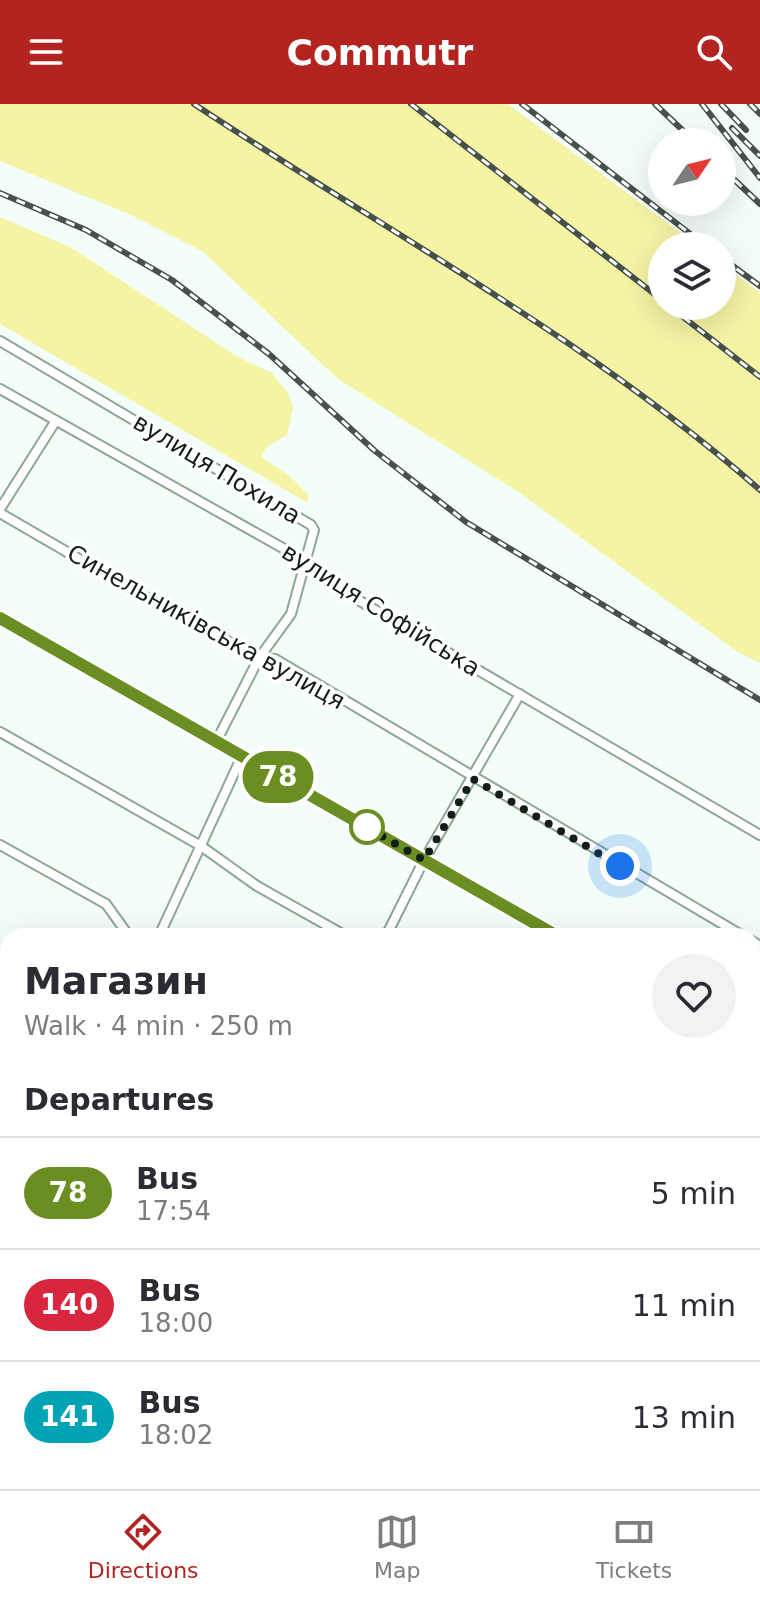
<!DOCTYPE html>
<html lang="en">
<head>
<meta charset="utf-8">
<style>
	:root { --surface:#fff; --page:#f2f2f3; --text:#2b2b33; --muted:#7c7c81; --line:#e1e1e2; --accent:#b32420 }
	body { margin:0; font-family:"DejaVu Sans",sans-serif; background:var(--page); color:var(--text); height:100vh; display:flex; flex-direction:column; font-size:30px; white-space:nowrap }
	* { box-sizing:border-box; margin:0 }
	p { font-size:26px; color:var(--muted) }
	.icon { flex:none; width:44px; height:44px; fill:none; stroke:currentColor; stroke-width:2; stroke-linecap:round; stroke-linejoin:round }
	.map { position:relative; flex:1; overflow:hidden }
	.details { position:absolute; left:0px; top:824px; width:760px; height:562px; display:flex; flex-direction:column; background:var(--surface); border-radius:24px 24px 0 0; box-shadow:0 8px 32px #0002 }
	.details>* { flex:none }
	.badge { padding:0 16px; border-radius:26px; font-size:28px; line-height:52px }
	.needle { width:52px; rotate:55deg }
	.controls { position:absolute; left:648px; top:24px; display:grid; gap:16px }
	.controls a { display:grid; place-items:center; width:88px; height:88px; border-radius:50%; background:var(--surface); box-shadow:0 8px 32px #0002; font-size:40px }
	.you { position:absolute; width:40px; height:40px; margin:-20px; border:6px solid #fff; border-radius:50%; background:#1a73e8; box-shadow:0 0 0 12px #1a73e833 }
	.map>.badge { position:absolute; translate:-50% -50%; box-shadow:0 0 0 4px #fff }
	h2 { padding:0 24px; font-size:30px; line-height:72px }
	.round { display:grid; place-items:center; flex:none; width:84px; height:84px; border-radius:42px; background:var(--page) }
	.overview { display:flex; align-items:center; justify-content:space-between; height:136px; padding:0 24px }
	h1 { font-size:38px; font-weight:700; line-height:60px }
	ul { padding:0; list-style:none }
	li { display:flex; align-items:center; gap:24px; height:112px; padding:0 24px; border-top:2px solid var(--line) }
	li div { flex:1 }
	li b { display:block; font-size:30px }
	li em { font-style:normal }
	li .badge { min-width:88px; font-weight:700; text-align:center }
	header { display:flex; justify-content:space-between; align-items:center; height:104px; padding:0 24px; background:var(--accent); color:#fff; font-size:36px; font-weight:700 }
	.tab-bar { display:flex; justify-content:space-around; align-items:center; height:112px; border-top:2px solid var(--line); background:var(--surface); font-size:22px; color:var(--muted) }
	.tab-bar a { display:grid; justify-items:center; gap:4px }
	.tab-bar .selected { color:var(--accent) }
	.map>svg:first-child { display:block }
</style>
</head>
<body>
<header><svg class="icon" aria-label="menu" viewBox="0 0 24 24"><path d="M4 6h16M4 12h16M4 18h16"/></svg>Commutr<svg class="icon" aria-label="search" viewBox="0 0 24 24"><circle cx="10" cy="10" r="6"/><path d="M15 15l6 6"/></svg></header>
<div class="map">
<svg width="760" height="1385" viewBox="0 0 760 1385">
	<rect width="100%" height="100%" fill="#f3fef8"/>
	<path fill="#f5f3a4" d="M0,0H508L698,142H662V202H722V160L760,189V559L736,547L520,389L338,275L202,147L131,111L0,57Z
		M0,113L72,144L236,252L272,269L288,289L293,304L287,331L268,342L261,353L290,372L308,391V399L0,220Z"/>
	<path fill="#57cce2" d="M0,1153L8,1160V1243L0,1240Z
		M206,1378H409L414,1385H207Z"/>
	<g fill="none" stroke-linecap="round" stroke-linejoin="round">
		<defs>
			<path id="street" d="M0,237L311,421L314,426L291,510L259,554L217,636
				M0,285L288,447L336,483L760,731
				M0,405L55,318
				M0,409L129,484L259,554L275,555L743,832
				M0,628L201,742L257,782L346,832
				M0,741L106,800L129,832
				M159,832L242,652
				M386,832L424,756L520,590
				M752,837L760,842
				M0,856L8,860
				M752,875L760,862
				M4,989L8,988
				M752,1066L760,1070
				M752,1215L760,1220
				M752,1264L760,1250
				M572,1378L585,1385
				M683,1385L687,1378"/>
			<path id="secondary" d="M0,514L557,832
				M752,944L760,948"/>
		</defs>
		<use href="#street" stroke="#8ea799" stroke-width="12"/>
		<use href="#secondary" stroke="#8ea799" stroke-width="15"/>
		<use href="#street" stroke="#fff" stroke-width="8"/>
		<use href="#secondary" stroke="#fff" stroke-width="11"/>
		<defs>
			<path id="rail" d="M194,0C384,126 588,235 760,386
				M411,0L662,196
				M522,0L706,142
				M655,0L695,38
				M702,0L760,74
				M721,0L746,26
				M750,0L760,10
				M732,24L760,52
				M722,64L760,100
				M0,89L86,126L172,176L269,250L375,347L466,418L760,596
				M722,154L760,182
				M669,202L760,273"/>
		</defs>
		<use href="#rail" stroke="#47514b" stroke-width="6"/>
		<use href="#rail" stroke="#fff" stroke-width="3" stroke-dasharray="9" stroke-linecap="butt"/>
	</g>
	<g fill="none" stroke-linecap="round" stroke-linejoin="round">
		<defs>
			<path id="line" d="M0,514L557,832"/>
		</defs>
		<use href="#line" stroke="#fff" stroke-width="18"/>
		<use href="#line" stroke="#6b8e23" stroke-width="12"/>
		<path stroke="#141e18" stroke-width="8" stroke-dasharray="0 14.4" d="M367,723L362,721L424,756L473,675L620,762"/>
	</g>
	<circle fill="#fff" stroke="#6b8e23" stroke-width="4" cx="367" cy="723" r="16"/>
	<g text-anchor="middle" stroke-width="7" stroke-linejoin="round" paint-order="stroke">
		<g font-size="24" fill="#141e18" stroke="#fff">
			<text transform="translate(217 365) rotate(31)" y="8">вулиця Похила</text>
			<text transform="translate(381 506) rotate(32)" y="8">вулиця Софійська</text>
			<text transform="translate(206 523) rotate(29)" y="8">Синельниківська вулиця</text>
		</g>
	</g>
</svg>
<div class="controls">
<a><svg class="needle" viewBox="-14 -14 28 28"><path d="M0-13l5 13h-10z" fill="#e53935"/><path d="M0 13l5-13h-10z" fill="#7c7c81"/></svg></a>
<a><svg class="icon" aria-label="layers" viewBox="0 0 24 24"><path d="M12 4l9 5-9 5-9-5zM3 14l9 5 9-5"/></svg></a>
</div>
<div class="you" style="left:620px;top:762px"></div>
<b class="badge" style="left:278px;top:673px;background:#6b8e23;color:#fff">78</b>
<section class="details">
<div class="overview"><div><h1>Магазин</h1><p>Walk · 4 min · 250 m</p></div><a class="round"><svg class="icon" aria-label="heart" viewBox="0 0 24 24"><path d="M12 20l-8-8c-3-5 5-10 8-4 3-6 11-1 8 4z"/></svg></a></div>
<h2>Departures</h2>
<ul>
<li><span class="badge" style="background:#6b8e23;color:#fff">78</span><div><b>Bus</b><p>17:54</p></div><em>5 min</em></li>
<li><span class="badge" style="background:#d7263d;color:#fff">140</span><div><b>Bus</b><p>18:00</p></div><em>11 min</em></li>
<li><span class="badge" style="background:#00a3b4;color:#fff">141</span><div><b>Bus</b><p>18:02</p></div><em>13 min</em></li>
</ul>
</section>
</div>
<nav class="tab-bar">
<a class="selected"><svg class="icon" aria-label="directions" viewBox="0 0 24 24"><path d="M12 3l9 9-9 9-9-9zM9 14v-3h6M13 9l2 2-2 2"/></svg>Directions</a>
<a><svg class="icon" aria-label="map" viewBox="0 0 24 24"><path d="M3 6l6-2 6 2 6-2v14l-6 2-6-2-6 2zM9 4v14M15 6v14"/></svg>Map</a>
<a><svg class="icon" aria-label="tickets" viewBox="0 0 24 24"><path d="M3 7h18v10H3zM15 7v10"/></svg>Tickets</a>
</nav>
</body>
</html>
